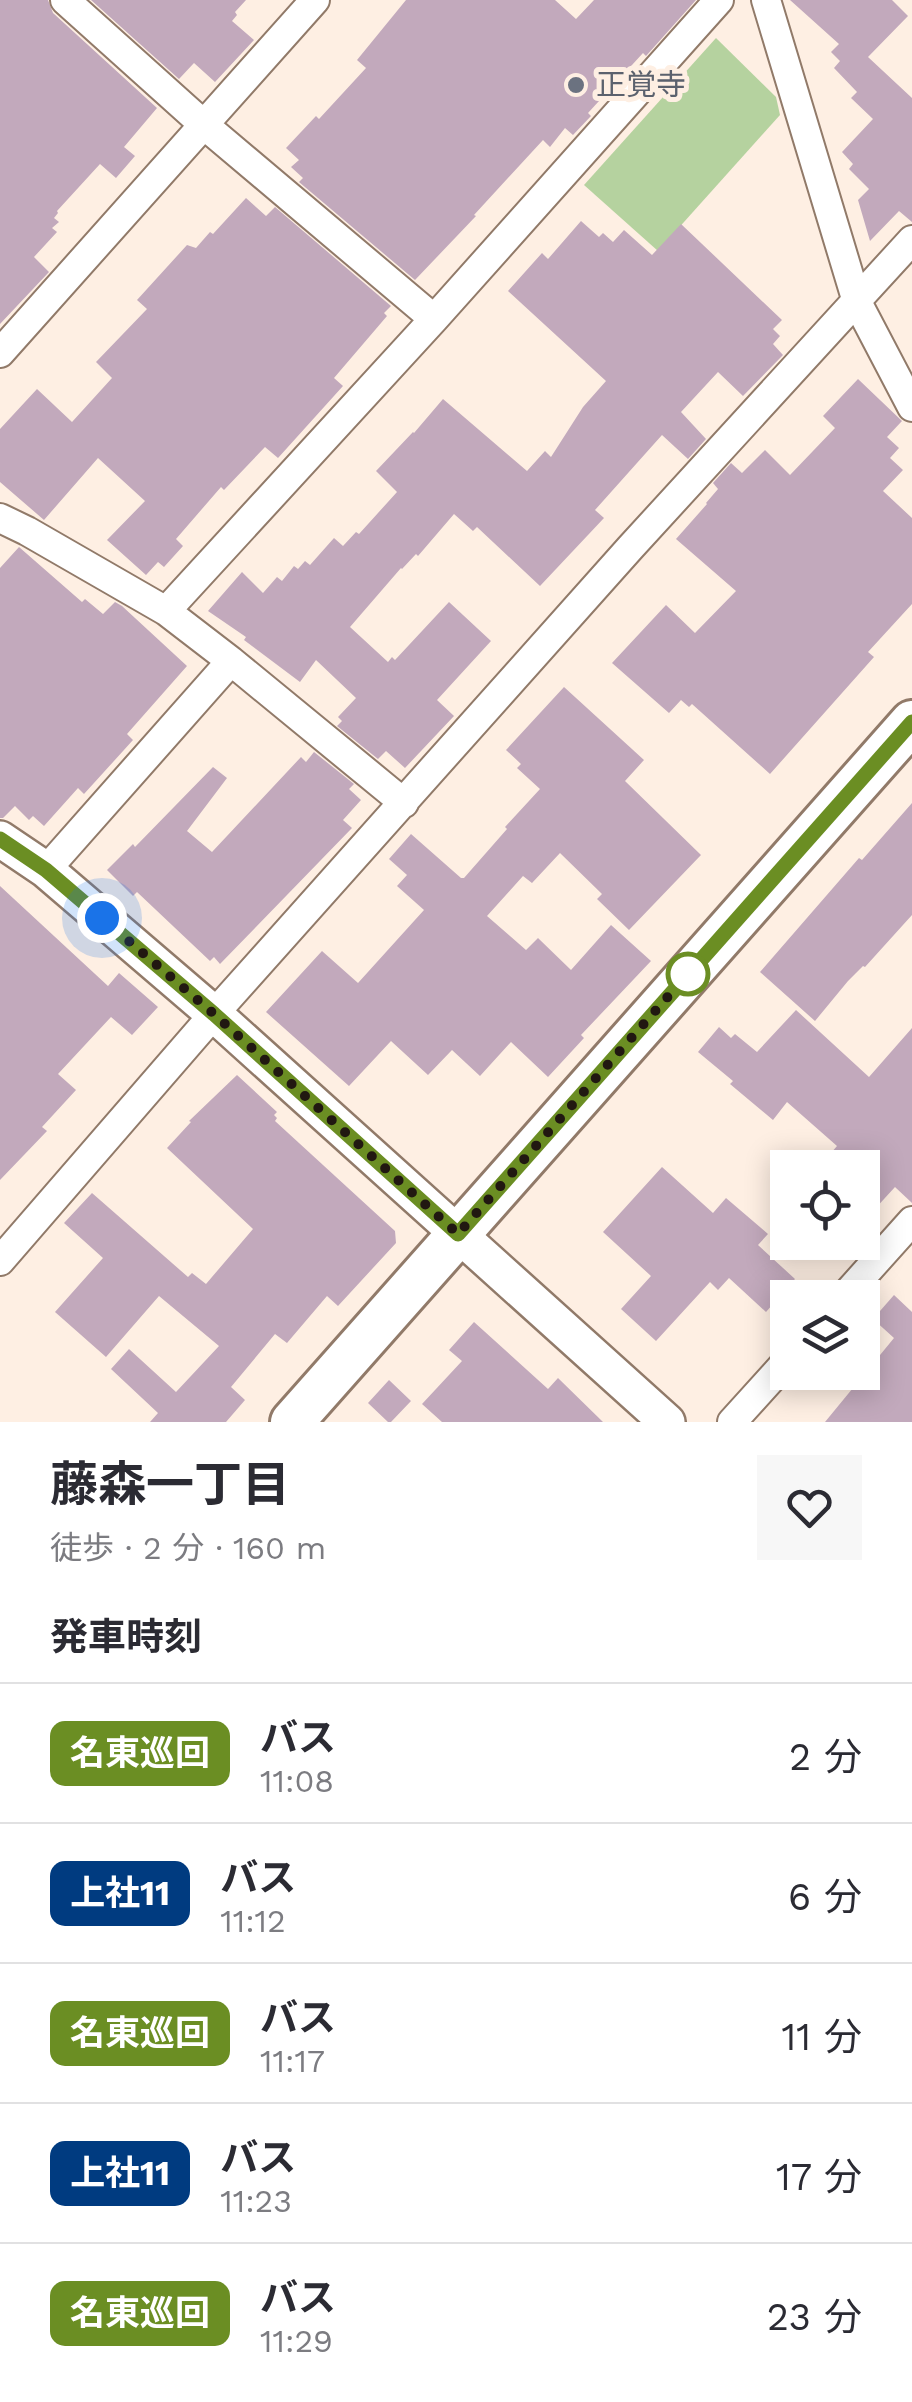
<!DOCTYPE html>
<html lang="ja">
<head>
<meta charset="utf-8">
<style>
	:root { --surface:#fff; --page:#f7f7f7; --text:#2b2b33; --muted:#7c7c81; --line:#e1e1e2 }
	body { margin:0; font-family:"Work Sans","Noto Sans JP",sans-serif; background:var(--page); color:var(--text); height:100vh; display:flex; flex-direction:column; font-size:38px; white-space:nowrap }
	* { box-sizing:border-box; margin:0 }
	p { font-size:32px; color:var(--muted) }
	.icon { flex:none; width:55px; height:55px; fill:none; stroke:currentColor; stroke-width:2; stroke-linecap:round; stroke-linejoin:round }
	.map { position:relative; height:1422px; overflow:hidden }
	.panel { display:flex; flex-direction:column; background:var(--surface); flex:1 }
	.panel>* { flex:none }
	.badge { padding:0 20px; border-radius:15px; font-size:35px; line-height:65px }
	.controls { position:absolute; left:770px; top:1150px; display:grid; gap:20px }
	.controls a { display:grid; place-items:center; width:110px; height:110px; border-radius:0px; background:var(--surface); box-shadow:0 5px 25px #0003; font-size:50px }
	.you { position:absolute; width:50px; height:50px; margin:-25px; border:8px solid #fff; border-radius:50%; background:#1a73e8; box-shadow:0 0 0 15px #1a73e833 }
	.map>.badge { position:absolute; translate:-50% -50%; box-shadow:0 0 0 5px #fff }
	h2 { padding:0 50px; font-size:38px; line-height:90px }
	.round { display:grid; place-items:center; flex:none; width:105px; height:105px; border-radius:0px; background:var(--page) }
	.head { display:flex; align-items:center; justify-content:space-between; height:170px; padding:0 50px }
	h1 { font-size:48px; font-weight:700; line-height:75px }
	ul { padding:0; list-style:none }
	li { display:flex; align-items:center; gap:30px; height:140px; padding:0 50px; border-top:2px solid var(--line) }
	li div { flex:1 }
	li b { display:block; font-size:38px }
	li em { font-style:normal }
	li .badge { min-width:110px; font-weight:700; text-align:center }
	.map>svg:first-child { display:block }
</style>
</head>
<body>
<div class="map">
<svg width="912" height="1422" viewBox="0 0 912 1422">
	<rect width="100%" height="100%" fill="#feefe3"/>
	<path fill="#b5d29f" d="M716,38L776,97L780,115L658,251L584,185Z"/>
	<path fill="#c2a9bc" d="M0,0H48L53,13L157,108L124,147L135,156L116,178L100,164L57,211L58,213L54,218L59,222L52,228L57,232L34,257L49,272L0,324Z
		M91,0H246L235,12L237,15L232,21L254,40L215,82L194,63L179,79Z
		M406,0H555L576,19L594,0H696L646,56L643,53L588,113L591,116L573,135L565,128L550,147L543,140L474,215L476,216L415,280L299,182L303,178L291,167L299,160L286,148L316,116L319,119L366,68L357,60Z
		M790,0H892L908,16L868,57L912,98V222L899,211L870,241L858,200L869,189L849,169L853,164L842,152L873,119L851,98L857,92L834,68L840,61L831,52L839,44Z
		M246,198L266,216L275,207L391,306L384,313L387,316L334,378L343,386L278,458L265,447L224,490L221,487L176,539L183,546L164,567L158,562L146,575L107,540L145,501L98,458L44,520L0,482V429L37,389L72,422L112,378L96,362L147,309L137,300L187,245L196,248L210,232L213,234Z
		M581,221L599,237L603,233L613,242L624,230L652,255L681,224L782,320L773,329L780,336L773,344L783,355L743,396L718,372L681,412L706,439L688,459L662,435L595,510L604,518L540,586L477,527L473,531L454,514L418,556L416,554L402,569L401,568L350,627L388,662L392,657L395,660L449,602L491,641L437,700L454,716L405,768L386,751L378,759L337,726L342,721L338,717L356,698L316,660L300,682L244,640L246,637L208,611L242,572L263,593L277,577L282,581L294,566L298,569L305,561L310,565L334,538L343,546L356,532L359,534L397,492L376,471L413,432L414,433L443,399L527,471L545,451L551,457L583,407L606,381L508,291L542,253L548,259Z
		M858,379L902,421L887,437L899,448L890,458L903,470L883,491L912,518V604L868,652L874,657L770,774L692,704L689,707L681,700L669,713L612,663L666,605L695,633L736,591L676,539L707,504L706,503L718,489L713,483L731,463L742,473L765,450L790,475L835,428L823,416Z
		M19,547L82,602L85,599L103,614L115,602L122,606L187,666L127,734L133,740L84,794L78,788L44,826L33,816L29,820L15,806L3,818H0V568Z
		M564,687L644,760L625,781L701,855L629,930L597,899L602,894L560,853L532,883L523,876L487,916L526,950L538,938L571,970L611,925L651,961L581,1035L584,1038L548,1077L511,1042L480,1076L452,1050L428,1075L391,1041L349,1086L266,1012L322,951L358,983L424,910L397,886L407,875L389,859L411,834L461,878H464L507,829L505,827L540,789L517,768L521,764L506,750Z
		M314,752L354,784L349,789L361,800L343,820L352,828L220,964L214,957L210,961L137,892L133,896L107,870L133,844L135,847L213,767L227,778L187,831L212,852L301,757L306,762Z
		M912,803V915L865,967L863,966L848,981L815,1021L760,972L859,858L862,860Z
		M0,886L108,986L119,973L158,1007L132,1035L111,1017L58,1074L76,1090L42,1127L47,1131L0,1180Z
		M796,1010L869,1077L912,1028V1203L895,1187L862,1223V1168H818L837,1146L787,1102L773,1120L730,1084L733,1081L698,1052L719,1027L731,1038L735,1034L757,1052Z
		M237,1075L277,1112L274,1115L277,1118L275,1121L395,1231L396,1243L338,1306L327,1296L287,1343L275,1334L231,1387L245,1400L226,1422H150L158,1413L111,1369L129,1349L176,1392L219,1346L159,1296L106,1357L55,1312L103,1258L64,1223L92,1193L188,1277L192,1273L206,1284L253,1229L167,1148L191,1122L189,1121Z
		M662,1167L713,1213L726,1198L768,1234L758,1245L795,1279L766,1312L729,1278L718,1290L710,1282L656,1341L621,1309L651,1276L603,1232Z
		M894,1295L912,1312V1422H825L894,1338L873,1319Z
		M474,1322L548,1389L558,1378L603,1422H442L422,1404L462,1361L449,1350Z
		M389,1380L411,1401L391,1422H388L368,1403Z"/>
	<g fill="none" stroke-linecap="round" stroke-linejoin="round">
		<defs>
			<path id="minor" d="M65,0L203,124L434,319
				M766,0L857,302L912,407
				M0,353L315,0
				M0,518L27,531L166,611L231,661L404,803
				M166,611L434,319L719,0
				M46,870L231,661
				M0,1261L214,1014L630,548L912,240
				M843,1298L912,1221
				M732,1422L788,1360"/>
			<path id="tertiary" d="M0,839L46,870L214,1014L667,1422"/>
			<path id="primary" d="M292,1422L912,722"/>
		</defs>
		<use href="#minor" stroke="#917a69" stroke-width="32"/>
		<use href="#tertiary" stroke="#917a69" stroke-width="40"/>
		<use href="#primary" stroke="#917a69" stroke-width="48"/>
		<use href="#minor" stroke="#fff" stroke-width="28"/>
		<use href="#tertiary" stroke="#fff" stroke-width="35"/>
		<use href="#primary" stroke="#fff" stroke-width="42"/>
	</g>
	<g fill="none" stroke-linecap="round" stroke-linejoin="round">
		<defs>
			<path id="line" d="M0,839L46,870L214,1014L458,1234L912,722"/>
		</defs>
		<use href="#line" stroke="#fff" stroke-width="22"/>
		<use href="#line" stroke="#6b8e23" stroke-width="15"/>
		<path stroke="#211811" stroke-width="10" stroke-dasharray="0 18" d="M102,918L214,1014L458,1234L688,974"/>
	</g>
	<circle fill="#6b7280" stroke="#feefe3" stroke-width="4" cx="576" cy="85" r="10"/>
	<circle fill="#fff" stroke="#6b8e23" stroke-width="5" cx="688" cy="974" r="20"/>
	<g text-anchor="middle" stroke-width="10" stroke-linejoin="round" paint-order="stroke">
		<g font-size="30" fill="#5b616d" stroke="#feefe3" text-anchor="start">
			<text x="596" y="95">正覚寺</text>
		</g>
	</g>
</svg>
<div class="controls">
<a><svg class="icon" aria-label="locate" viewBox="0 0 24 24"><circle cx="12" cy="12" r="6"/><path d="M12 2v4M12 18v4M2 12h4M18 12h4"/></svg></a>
<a><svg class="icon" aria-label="layers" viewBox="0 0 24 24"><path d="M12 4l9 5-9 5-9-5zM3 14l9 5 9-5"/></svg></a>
</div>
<div class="you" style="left:102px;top:918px"></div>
</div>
<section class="panel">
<div class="head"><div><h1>藤森一丁目</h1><p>徒歩 · 2 分 · 160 m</p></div><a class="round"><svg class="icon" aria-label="heart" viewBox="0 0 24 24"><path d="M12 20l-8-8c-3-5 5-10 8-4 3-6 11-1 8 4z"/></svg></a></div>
<h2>発車時刻</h2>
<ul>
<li><span class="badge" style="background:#6b8e23;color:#fff">名東巡回</span><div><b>バス</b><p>11:08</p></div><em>2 分</em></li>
<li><span class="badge" style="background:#003b80;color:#fff">上社11</span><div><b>バス</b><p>11:12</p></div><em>6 分</em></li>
<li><span class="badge" style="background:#6b8e23;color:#fff">名東巡回</span><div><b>バス</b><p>11:17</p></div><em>11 分</em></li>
<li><span class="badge" style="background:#003b80;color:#fff">上社11</span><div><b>バス</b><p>11:23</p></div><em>17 分</em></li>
<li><span class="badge" style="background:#6b8e23;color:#fff">名東巡回</span><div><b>バス</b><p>11:29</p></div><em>23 分</em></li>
</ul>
</section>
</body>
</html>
